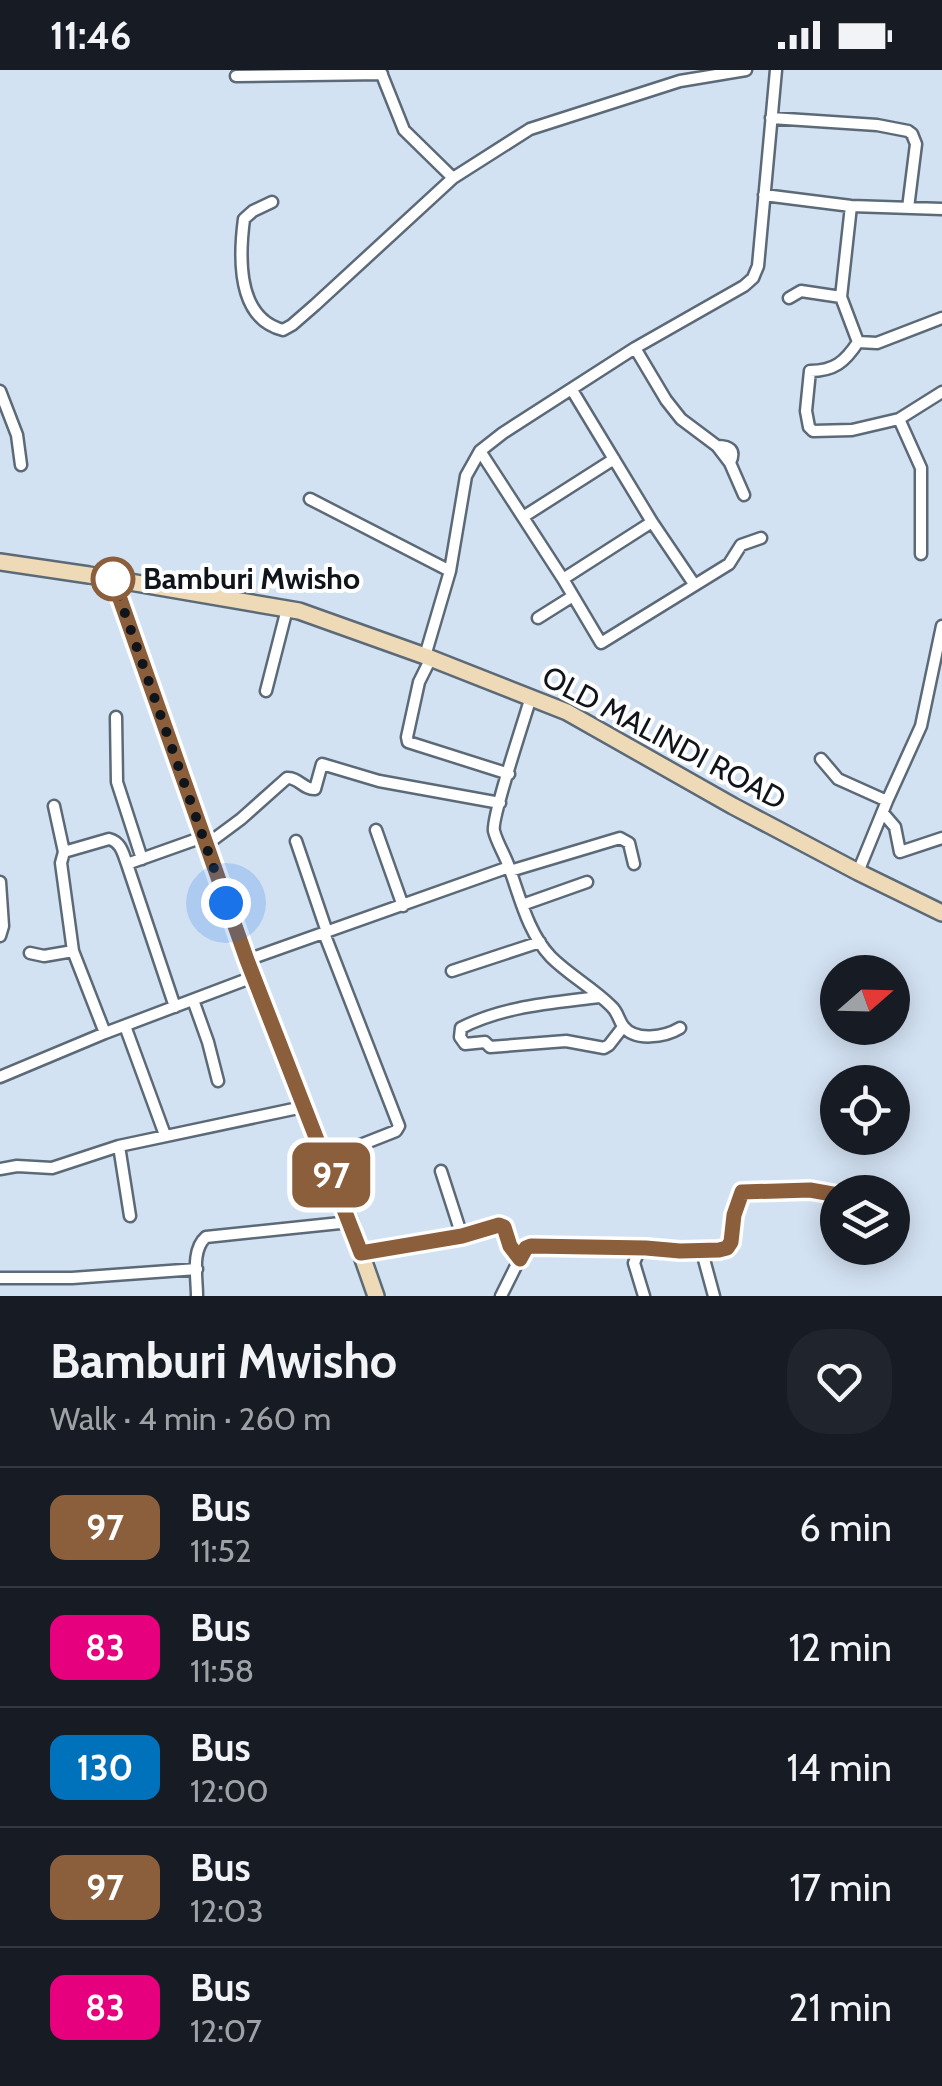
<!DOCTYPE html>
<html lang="en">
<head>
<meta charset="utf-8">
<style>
	:root { --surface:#171b24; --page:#20242c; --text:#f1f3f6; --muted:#9ea1a6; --line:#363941 }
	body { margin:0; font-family:Cabin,sans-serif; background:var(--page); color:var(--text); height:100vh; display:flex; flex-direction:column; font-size:38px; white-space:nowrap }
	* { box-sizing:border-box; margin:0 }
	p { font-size:32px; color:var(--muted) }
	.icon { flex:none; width:55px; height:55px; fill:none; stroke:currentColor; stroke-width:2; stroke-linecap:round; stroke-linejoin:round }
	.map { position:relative; height:1226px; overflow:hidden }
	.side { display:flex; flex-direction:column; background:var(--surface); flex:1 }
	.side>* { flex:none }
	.badge { padding:0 20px; border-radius:15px; font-size:35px; line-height:65px }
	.needle { width:65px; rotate:70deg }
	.controls { position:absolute; left:820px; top:885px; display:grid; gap:20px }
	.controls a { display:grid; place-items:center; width:90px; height:90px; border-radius:50%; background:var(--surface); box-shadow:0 5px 25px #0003; font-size:50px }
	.you { position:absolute; width:50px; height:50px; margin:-25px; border:8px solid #fff; border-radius:50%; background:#1a73e8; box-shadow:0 0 0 15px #1a73e833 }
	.map>.badge { position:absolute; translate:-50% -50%; box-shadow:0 0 0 5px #fff }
	.round { display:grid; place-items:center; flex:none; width:105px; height:105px; border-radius:40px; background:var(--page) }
	.headline { display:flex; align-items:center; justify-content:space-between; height:170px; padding:0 50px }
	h1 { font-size:48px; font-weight:700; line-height:75px }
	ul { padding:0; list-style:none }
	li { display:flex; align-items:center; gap:30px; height:120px; padding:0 50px; border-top:2px solid var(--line) }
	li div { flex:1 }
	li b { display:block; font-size:38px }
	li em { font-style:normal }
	li .badge { min-width:110px; font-weight:700; text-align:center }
	.status { display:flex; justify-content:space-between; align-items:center; height:70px; padding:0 50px; background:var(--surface); direction:ltr }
	.status svg { height:28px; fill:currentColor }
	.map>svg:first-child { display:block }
</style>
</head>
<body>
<div class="status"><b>11:46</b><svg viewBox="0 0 49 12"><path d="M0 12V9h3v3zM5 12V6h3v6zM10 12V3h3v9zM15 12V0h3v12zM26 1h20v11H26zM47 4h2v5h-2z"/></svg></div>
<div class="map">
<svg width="942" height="1226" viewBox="0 0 942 1226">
	<rect width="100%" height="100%" fill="#d3e2f3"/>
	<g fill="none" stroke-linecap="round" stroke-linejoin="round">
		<defs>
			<path id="street" d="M380,0L404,60L453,108
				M236,6L382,4
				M771,48L877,55L908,61L912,64L916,74L908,138
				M764,125L851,136L942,139
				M272,132L253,141L244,149C239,187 236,248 283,260L292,255L315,235L453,108L530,59L680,11L746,0
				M851,136L841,227L858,272C845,292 834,301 810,301L806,341L809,357L813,361L852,360L899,349L921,398V484
				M789,228L801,221L841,227
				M858,272L877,273L942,248
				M635,278L666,330L681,349L717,376L730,393L744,425
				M572,320L652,452L694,514
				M0,321L17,365L21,395
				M899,349L942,322
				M717,376C730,376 736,380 730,393
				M480,381L563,509L601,573L729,494L741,475L761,468
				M310,429L450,501
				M523,447L614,389
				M563,509L652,452
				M538,548L573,526
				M425,586L450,501L466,406L480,381L503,363L635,278L744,216L753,208L758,196L776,0
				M431,588L419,612L407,667L408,672L509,704
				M266,621L287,539
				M531,627C525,647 491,749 494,761C497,773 505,785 509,797C520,827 528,863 551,887C569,905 593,918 611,936C618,942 618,949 623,956C635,972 665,967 680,958
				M116,647L117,712L142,789
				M821,689L838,709L887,731L858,802
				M887,731L921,656L942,556
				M54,736L64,782L61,793L73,881L105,963
				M883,743L895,757L900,782L942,768
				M376,760L403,836
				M296,771L327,862
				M206,775L241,749L287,708C298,707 304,720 315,719L322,694L379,711L500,733
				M64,782L109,769C121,772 123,783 127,794
				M510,801L620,768L629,773L634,794
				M0,812L3,856L0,866
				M522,835L587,812
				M324,863L399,1056L396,1061L325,1089
				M30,883L44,886L73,881
				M247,890L509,797
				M452,901L540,872
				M599,927C553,933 503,936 461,958L460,967L465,974L485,972L490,977L566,971L604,978L609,975L623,957
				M193,930L208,972L218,1011
				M175,937L127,794L203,767
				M125,956L165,1065
				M0,1007L105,963L253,907
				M0,1099L17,1096L52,1098L119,1076
				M441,1101L462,1166
				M130,1146L119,1076L303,1037
				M640,1178L634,1193L644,1226
				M702,1182L714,1226
				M361,1183L462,1166L499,1155L503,1157L510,1175L520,1189
				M0,1208H72L197,1199
				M197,1226C197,1207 191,1180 206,1167L350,1152
				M501,1226L523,1182L531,1176L702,1182L724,1179L731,1172L735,1145L742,1123L810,1120L838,1125"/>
			<path id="secondary" d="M0,492L89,505L299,541L425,586L567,642L733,736L858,802L942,843
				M113,509L253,907L350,1152L376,1226"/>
		</defs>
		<use href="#street" stroke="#5c6a78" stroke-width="15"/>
		<use href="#secondary" stroke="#5c6a78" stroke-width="20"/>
		<use href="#street" stroke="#fff" stroke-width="10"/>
		<use href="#secondary" stroke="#eedab7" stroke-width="15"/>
	</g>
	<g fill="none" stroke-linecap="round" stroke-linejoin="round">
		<defs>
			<path id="line" d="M113,509L247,890L361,1183L462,1166L499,1155L504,1157L510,1176L520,1189L526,1178L531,1176L646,1178L680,1181L719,1180L727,1178L731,1172L734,1145L742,1122L810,1120L838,1125"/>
		</defs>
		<use href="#line" stroke="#fff" stroke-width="22"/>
		<use href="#line" stroke="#8b5e3c" stroke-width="15"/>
		<path stroke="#10151b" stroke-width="10" stroke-dasharray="0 18" d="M113,509L226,833"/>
	</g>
	<circle fill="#fff" stroke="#8b5e3c" stroke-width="5" cx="113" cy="509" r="20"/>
	<g text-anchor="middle" stroke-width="8" stroke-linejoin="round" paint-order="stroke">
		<g font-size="30" font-weight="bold" fill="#10151b" stroke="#fff" text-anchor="start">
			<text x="143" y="519">Bamburi Mwisho</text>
		</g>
		<g font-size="30" fill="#10151b" stroke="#fff">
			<text transform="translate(664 668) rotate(28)" y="10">OLD MALINDI ROAD</text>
		</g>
	</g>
</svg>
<div class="controls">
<a><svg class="needle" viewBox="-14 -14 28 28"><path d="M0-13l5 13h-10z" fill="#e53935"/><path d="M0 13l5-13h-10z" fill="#9ea1a6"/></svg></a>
<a><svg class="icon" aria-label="locate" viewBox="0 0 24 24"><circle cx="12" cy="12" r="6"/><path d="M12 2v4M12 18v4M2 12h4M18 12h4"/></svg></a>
<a><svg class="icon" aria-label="layers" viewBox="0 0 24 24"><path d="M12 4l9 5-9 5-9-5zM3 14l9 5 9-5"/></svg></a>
</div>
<div class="you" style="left:226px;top:833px"></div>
<b class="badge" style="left:331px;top:1105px;background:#8b5e3c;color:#fff">97</b>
</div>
<section class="side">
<div class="headline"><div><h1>Bamburi Mwisho</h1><p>Walk · 4 min · 260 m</p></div><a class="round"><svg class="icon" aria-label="heart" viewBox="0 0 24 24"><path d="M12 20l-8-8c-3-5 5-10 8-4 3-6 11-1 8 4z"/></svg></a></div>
<ul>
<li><span class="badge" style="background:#8b5e3c;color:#fff">97</span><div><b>Bus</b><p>11:52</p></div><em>6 min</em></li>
<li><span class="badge" style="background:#e6007e;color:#fff">83</span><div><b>Bus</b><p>11:58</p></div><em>12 min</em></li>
<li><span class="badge" style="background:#0072bc;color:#fff">130</span><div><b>Bus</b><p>12:00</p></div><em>14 min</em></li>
<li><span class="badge" style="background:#8b5e3c;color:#fff">97</span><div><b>Bus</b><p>12:03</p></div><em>17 min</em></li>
<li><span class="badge" style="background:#e6007e;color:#fff">83</span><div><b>Bus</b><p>12:07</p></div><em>21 min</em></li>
</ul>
</section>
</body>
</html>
